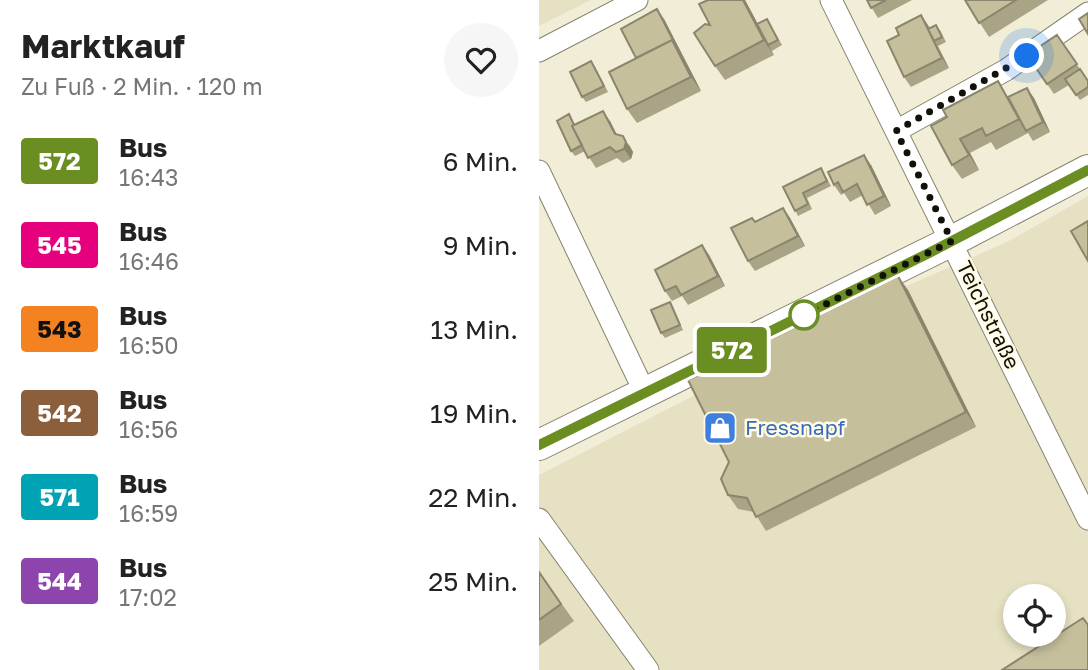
<!DOCTYPE html>
<html lang="de">
<head>
<meta charset="utf-8">
<style>
	:root { --surface:#fff; --page:#f6f6f6; --text:#222; --muted:#767676 }
	body { margin:0; font-family:"Golos Text",sans-serif; background:var(--page); color:var(--text); height:100vh; display:flex; flex-direction:column; font-size:26px; white-space:nowrap }
	* { box-sizing:border-box; margin:0 }
	p { font-size:23px; color:var(--muted) }
	.icon { flex:none; width:38px; height:38px; fill:none; stroke:currentColor; stroke-width:2; stroke-linecap:round; stroke-linejoin:round }
	.map { position:relative; flex:1; overflow:hidden }
	.details { display:flex; flex-direction:column; background:var(--surface); width:539px }
	.details>* { flex:none }
	.badge { padding:0 14px; border-radius:5px; font-size:24px; line-height:46px }
	.fabs { position:absolute; left:464px; top:584px; display:grid; gap:14px }
	.fabs a { display:grid; place-items:center; width:63px; height:63px; border-radius:50%; background:var(--surface); box-shadow:0 4px 10px #0003; font-size:35px }
	.you { position:absolute; width:35px; height:35px; margin:-18px; border:5px solid #fff; border-radius:50%; background:#1a73e8; box-shadow:0 0 0 10px #1a73e833 }
	.map>.badge { position:absolute; translate:-50% -50%; box-shadow:0 0 0 4px #fff }
	.round { display:grid; place-items:center; flex:none; width:74px; height:74px; border-radius:37px; background:var(--page) }
	.headline { display:flex; align-items:center; justify-content:space-between; height:119px; padding:0 21px }
	h1 { font-size:33px; font-weight:700; line-height:52px }
	ul { padding:0; list-style:none }
	li { display:flex; align-items:center; gap:21px; height:84px; padding:0 21px }
	li div { flex:1 }
	li b { display:block; font-size:26px }
	li em { font-style:normal }
	li .badge { min-width:77px; font-weight:700; text-align:center }
	main { display:flex; flex:1; min-height:0 }
	.map>svg:first-child { display:block }
</style>
</head>
<body>
<main>
<section class="details">
<div class="headline"><div><h1>Marktkauf</h1><p>Zu Fuß · 2 Min. · 120 m</p></div><a class="round"><svg class="icon" aria-label="heart" viewBox="0 0 24 24"><path d="M12 20l-8-8c-3-5 5-10 8-4 3-6 11-1 8 4z"/></svg></a></div>
<ul>
<li><span class="badge" style="background:#6b8e23;color:#fff">572</span><div><b>Bus</b><p>16:43</p></div><em>6 Min.</em></li>
<li><span class="badge" style="background:#e6007e;color:#fff">545</span><div><b>Bus</b><p>16:46</p></div><em>9 Min.</em></li>
<li><span class="badge" style="background:#f58220;color:#111">543</span><div><b>Bus</b><p>16:50</p></div><em>13 Min.</em></li>
<li><span class="badge" style="background:#8b5e3c;color:#fff">542</span><div><b>Bus</b><p>16:56</p></div><em>19 Min.</em></li>
<li><span class="badge" style="background:#00a3b4;color:#fff">571</span><div><b>Bus</b><p>16:59</p></div><em>22 Min.</em></li>
<li><span class="badge" style="background:#8e44ad;color:#fff">544</span><div><b>Bus</b><p>17:02</p></div><em>25 Min.</em></li>
</ul>
</section>
<div class="map">
<svg width="549" height="670" viewBox="0 0 549 670">
	<rect width="100%" height="100%" fill="#f1edd6"/>
	<path fill="#e7e1c3" fill-rule="evenodd" d="M0,0H52L0,26Z
		M549,196V670H0V475L370,285L468,242ZM476,597H514V635H476Z"/>
	<g fill="none" stroke-linecap="round" stroke-linejoin="round">
		<defs>
			<path id="street" d="M292,0L549,519
				M0,51L98,0
				M357,131L467,70L549,13
				M0,171L106,393
				M0,519L109,670"/>
			<path id="secondary" d="M0,445L413,241L549,170"/>
		</defs>
		<use href="#street" stroke="#86836e" stroke-width="23"/>
		<use href="#secondary" stroke="#86836e" stroke-width="32"/>
		<use href="#street" stroke="#fff" stroke-width="21"/>
		<use href="#secondary" stroke="#fff" stroke-width="30"/>
	</g>
	<path fill="#a9a486" d="M206,0L219,24L228,19L243,45L233,51L232,50L235,55L186,80L176,66L171,25Z
		M328,0H373L339,18Z
		M426,0H509L450,37Z
		M125,19L162,91L98,123L88,109L97,58Z
		M389,25L390,28L401,30L407,42L399,46L410,68L372,87L365,77Z
		M518,35L549,81V95L541,100L530,85L515,94L488,55Z
		M56,67L69,92L47,102L43,97Z
		M470,97L495,98L511,132L494,141L489,133L457,150L452,142L431,153L440,170L423,179L413,165L408,117Z
		M30,114L36,125L71,121L78,135L91,146L94,152L92,159L84,163L78,158L57,168L46,151L36,156L32,151Z
		M332,165L352,206L336,215L324,195L311,202L305,193L302,195L295,185Z
		M282,168L292,186L268,198L273,209L259,216L244,187Z
		M244,208L251,218L266,246L216,271L209,261L213,218L216,222Z
		M163,245L170,255L186,286L149,305L143,296L133,301L126,291Z
		M369,290L437,427L227,531L215,512L199,509L189,495Z
		M134,308L144,330L126,338L122,333Z
		M0,572L35,621L0,646Z"/>
	<path fill="#8a866d" d="M204,0H206L235,55L225,40Z
		M118,9L125,19L162,91L152,77Z
		M382,15L389,25L396,40L395,41L410,68L403,58Z
		M488,88L495,98L511,132L504,122Z
		M64,111L71,121L83,145L76,134Z
		M84,136L94,152L92,159L85,149Z
		M421,139L431,153L440,170L430,155Z
		M325,155L332,165L352,206L345,196Z
		M244,208L251,218L266,246L259,236Z
		M163,245L170,255L186,286L179,276Z
		M359,276L369,290L437,427L427,412Z"/>
	<path fill="#c5bf9c" stroke="#8a866d" stroke-width="2" d="M169,0H204L225,40L176,66L155,33L166,24L171,25L160,4Z
		M328,0H347L332,8Z
		M426,0H477L440,23Z
		M118,9L136,44L133,40L97,58L82,29Z
		M549,13V34L540,19Z
		M382,15L403,58L365,77L348,41L360,35L357,28Z
		M228,19L239,40L229,45L218,24Z
		M397,25L403,37L395,41L389,29Z
		M518,35L538,64L508,84L488,55Z
		M133,40L152,77L88,109L70,72Z
		M52,61L65,86L43,97L31,72Z
		M541,69L549,81V87L537,95L526,79Z
		M459,81L480,119L447,136L443,128L421,139L430,155L413,165L392,126L408,117L404,110Z
		M488,88L504,122L487,131L469,97Z
		M64,111L76,134L84,136L87,142L85,149L77,152L71,147L49,158L33,126Z
		M30,114L35,125L33,126L43,145L32,151L18,121Z
		M325,155L345,196L328,205L318,184L304,192L299,182L295,185L289,172Z
		M282,168L288,181L264,193L269,204L256,211L244,187Z
		M244,208L259,236L209,261L192,228L213,218L216,222Z
		M549,221V261L532,231Z
		M163,245L179,276L142,295L137,286L126,291L116,270Z
		M359,276L427,412L217,517L208,498L189,495L182,479L190,462L149,380Z
		M131,302L141,325L122,333L112,310Z
		M0,572L22,604L0,620Z
		M544,618L549,625V670H463Z"/>
	<g fill="none" stroke-linecap="round" stroke-linejoin="round">
		<defs>
			<path id="line" d="M0,445L390,253L549,170"/>
		</defs>
		<use href="#line" stroke="#fff" stroke-width="16"/>
		<use href="#line" stroke="#6b8e23" stroke-width="10"/>
		<path stroke="#121109" stroke-width="7" stroke-dasharray="0 12.6" d="M265,315L413,241L357,131L488,56"/>
	</g>
	<defs>
		<symbol id="shop-square" viewBox="-11 -11 22 22"><rect x="-9" y="-9" width="18" height="18" rx="4" fill="#3f7fe0" stroke="#fffbe4"/><path d="M-5-2.5h2.3a2.7 3.5 0 0 1 5.4 0H5L5.5 6h-11ZM-1.5-2.5h3a1.5 2.3 0 0 0-3 0Z" fill="#fff"/></symbol>
	</defs>
	<g fill-rule="evenodd">
		<use href="#shop-square" x="162" y="409" width="38" height="38"/>
	</g>
	<circle fill="#fff" stroke="#6b8e23" stroke-width="3.5" cx="265" cy="315" r="14"/>
	<g text-anchor="middle" stroke-width="5" stroke-linejoin="round" paint-order="stroke">
		<g font-size="21" fill="#121109" stroke="#fffbe4">
			<text transform="translate(449 315) rotate(64)" y="7">Teichstraße</text>
		</g>
		<g font-size="21" fill="#366cbe" stroke="#fffbe4" text-anchor="start">
			<text x="206" y="435">Fressnapf</text>
		</g>
	</g>
</svg>
<div class="fabs">
<a><svg class="icon" aria-label="locate" viewBox="0 0 24 24"><circle cx="12" cy="12" r="6"/><path d="M12 2v4M12 18v4M2 12h4M18 12h4"/></svg></a>
</div>
<div class="you" style="left:488px;top:56px"></div>
<b class="badge" style="left:193px;top:350px;background:#6b8e23;color:#fff">572</b>
</div>
</main>
</body>
</html>
